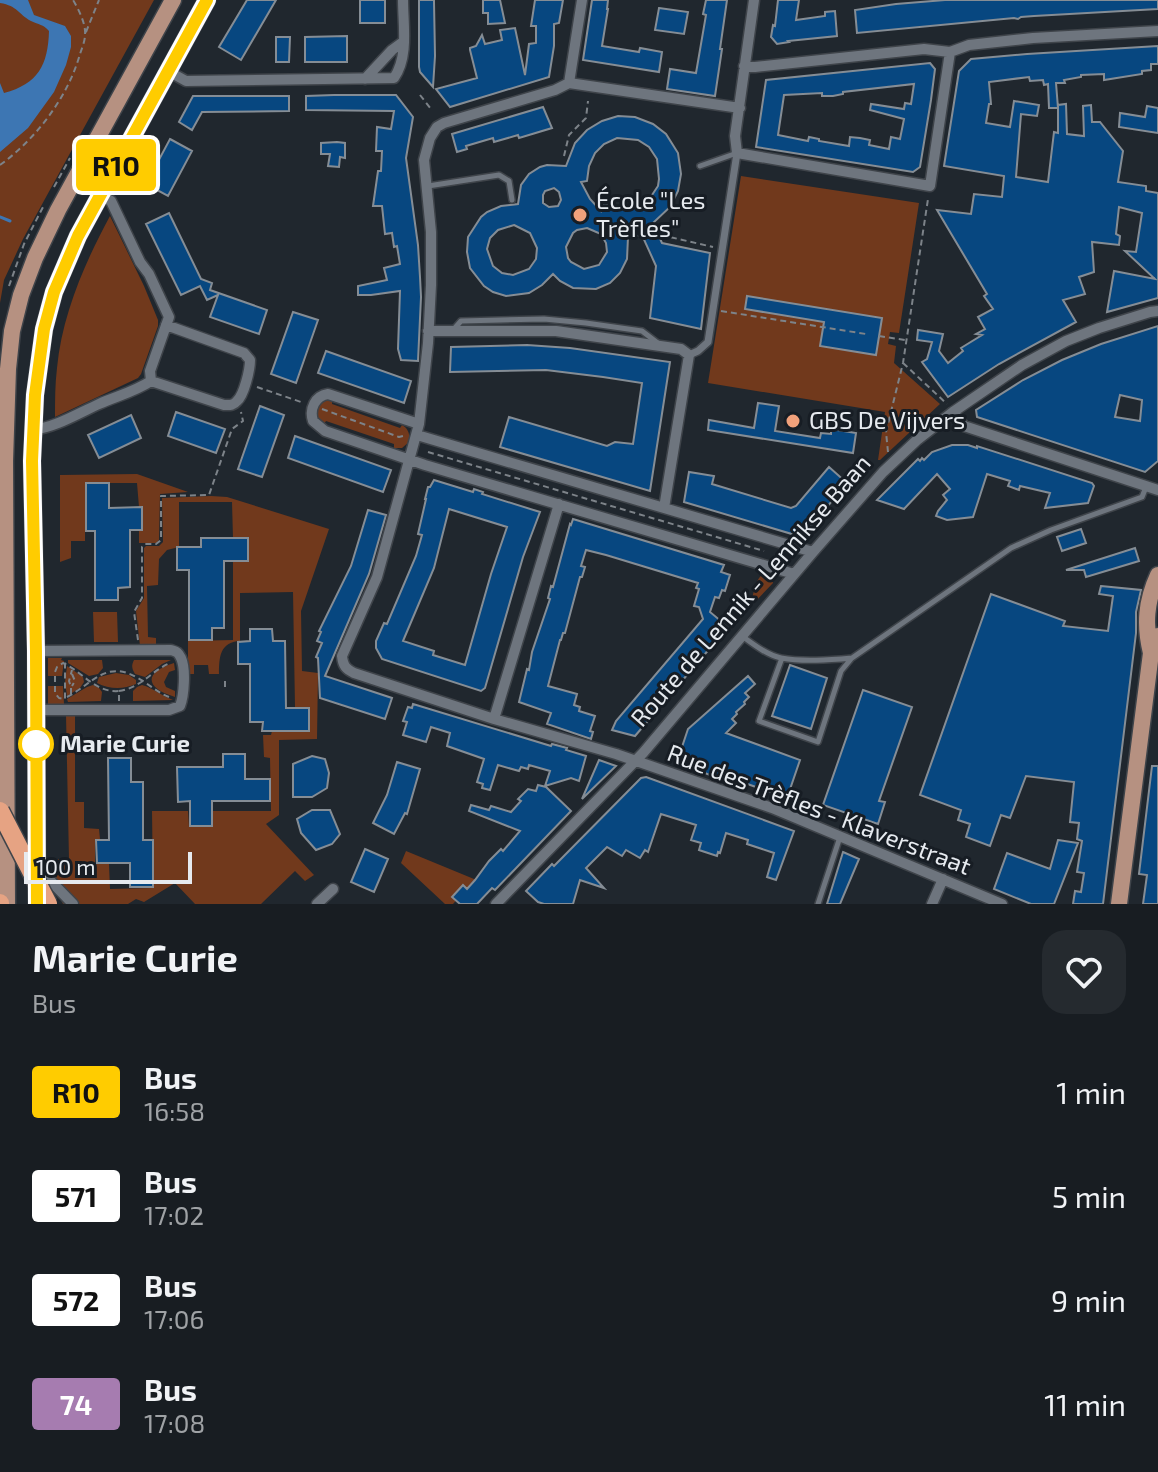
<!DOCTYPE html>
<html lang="en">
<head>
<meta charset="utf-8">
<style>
	:root { --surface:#181d22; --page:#252a2f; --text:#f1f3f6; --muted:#9fa2a5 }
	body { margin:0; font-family:"Exo 2",sans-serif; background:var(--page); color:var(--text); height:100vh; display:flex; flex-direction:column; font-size:30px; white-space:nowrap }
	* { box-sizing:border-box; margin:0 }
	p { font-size:26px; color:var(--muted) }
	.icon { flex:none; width:44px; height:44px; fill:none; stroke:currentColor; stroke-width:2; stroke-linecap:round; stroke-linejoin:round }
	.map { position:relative; height:904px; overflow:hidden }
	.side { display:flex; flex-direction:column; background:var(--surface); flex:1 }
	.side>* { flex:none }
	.badge { padding:0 16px; border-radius:6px; font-size:28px; line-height:52px }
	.scale { position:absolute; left:24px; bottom:20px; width:168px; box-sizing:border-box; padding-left:8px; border:4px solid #e6eaef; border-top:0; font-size:22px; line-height:28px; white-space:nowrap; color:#e6eaef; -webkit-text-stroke:6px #171d24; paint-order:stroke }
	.map>.badge { position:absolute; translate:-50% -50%; box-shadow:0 0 0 4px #fff }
	.round { display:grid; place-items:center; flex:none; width:84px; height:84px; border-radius:24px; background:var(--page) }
	.headline { display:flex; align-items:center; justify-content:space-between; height:136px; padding:0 32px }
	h1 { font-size:38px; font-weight:700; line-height:60px }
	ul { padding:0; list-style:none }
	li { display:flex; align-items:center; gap:24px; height:104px; padding:0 32px }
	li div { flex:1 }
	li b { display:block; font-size:30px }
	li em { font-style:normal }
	li .badge { min-width:88px; font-weight:700; text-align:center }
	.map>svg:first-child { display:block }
</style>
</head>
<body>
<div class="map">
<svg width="1158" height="904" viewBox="0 0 1158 904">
	<rect width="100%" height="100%" fill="#20272e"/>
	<path fill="#71391c" d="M0,0H154L23,239L4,280L0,303Z
		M741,176L919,203L899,333L890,332L888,344L896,346L894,363L940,404L880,460H878L885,412L708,383Z
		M110,216L144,286L158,320V326L141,374L138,378L55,417C55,401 55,384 57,368C62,315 85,262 110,216Z
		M327,400H332V404L400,428L402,425C409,429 410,435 409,442L402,448H394V444L326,421L324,424C315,418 316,412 320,403Z
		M137,474L188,492L160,494L159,540L156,543H139V531L143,530V508L139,507L137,483H85V541H71V558L60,562V475Z
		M211,496L227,497L329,529L301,611L302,671L318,673L317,739L279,740V815L266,824L314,875L305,881L295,871L261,904H195L175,883L144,902L136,899L128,904H63L51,878L57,877L58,859L69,860L66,715H75V802H84V828L99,829L100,839H95V864H109L110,889L153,888L152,811H188L189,827L213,826V811H271L270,758L264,757L263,735H271L272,731H310V707H295L293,592L240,593V641C220,642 219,657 219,674H209L208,665H194V674H188V641L233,640V562H248L249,538H233L232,502H179V547L167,550L159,559L158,585L147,586L148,637L156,638V646H140L136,611L144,598V548L146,546H159L163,542L162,498Z
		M766,573L772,576L773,583L755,602L752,598C755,589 756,576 766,573Z
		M93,612H117L118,642H94Z
		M48,658H62L61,660L64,661L62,676H48Z
		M68,660H102L103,668L98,674L89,676L68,663Z
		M134,660H171L162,664L145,677L135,674C132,669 131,666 134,660Z
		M174,663L175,670L169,672L164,682L166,687L175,691V697C144,688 144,672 174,663Z
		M67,666L83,677L84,682L80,688L67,696L65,682Z
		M116,673L129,675L136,680V684C122,690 109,689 97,683L99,677Z
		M93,685L99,688L102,692L101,701L68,702L67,699L87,687Z
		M142,685C153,688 162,696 173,700L133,701V691L137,687Z
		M48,686H63L64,704L48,705Z
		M406,851L474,879L478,882L474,880L453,904H445L401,863Z"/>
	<path fill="#3d76b3" d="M0,0H28L34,15L65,26L71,36V47L66,65L54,92L28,128L0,152V83L4,93C38,84 48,65 49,31C43,24 39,25 31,21C18,14 18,6 0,3Z"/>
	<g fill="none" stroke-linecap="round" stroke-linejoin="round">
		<path stroke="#3d76b3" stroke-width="3" d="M0,217L10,221"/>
	</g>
	<path fill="#074780" stroke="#858d95" stroke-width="2" fill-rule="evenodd" d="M247,0H276L241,60L219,47Z
		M360,0H385V23H360Z
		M419,0H434V2L435,56L433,87L420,72L419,67Z
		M483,0H500L505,23L488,24V13H483Z
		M535,0H563L559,23L554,24V46L549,77L450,107L436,89L477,78L470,50V48L476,46L482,35L485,44L502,40L500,30L515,28L525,75L529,44L536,43V26H531Z
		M592,0H608L607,9H608L602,46L639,52L640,48L662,52L659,72L583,60Z
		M706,0H727L720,49H722L715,96L667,89L670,69L696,73L706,15L703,14Z
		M778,0H799L796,20L825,16V12L835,11L837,36L788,41L789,42L777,44L771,37L773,25L775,26Z
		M945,0H1158V9L1034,16L1021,17L1018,19L1014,18L857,33L855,10L896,4Z
		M659,8L688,12L684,34L655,30Z
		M347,36V62H305V37Z
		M276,37H290L289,62H276Z
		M1158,46V64H1151V70L1142,71V74L1104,80V74L1081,75V77L1064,80L1065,83H1056L1058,108H1049L1048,84L1044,85L1043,80L1030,81L1029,77L989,82L991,104H989L986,123L1010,127L1014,101L1039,105L1037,116L1021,114L1016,177L1048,182L1054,132L1058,133V105L1066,104L1067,134L1084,136L1083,106L1091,105L1092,122H1100L1123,151L1118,182L1146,186V191L1158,193V298L1107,312L1114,271L1155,279L1125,251L1136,252L1142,213L1119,207L1116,234L1120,236L1119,245L1092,242L1094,272L1079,277L1085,294L1063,300L1076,322L999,364L948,397L922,362L927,359L932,342L917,340L918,330L943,334L939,351L948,363L963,351L961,348L982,335L976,334L985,329L978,317L993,309L984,296L987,294L937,210L971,214L974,194L1002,197L1004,176L944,166L959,71L971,59L1027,54Z
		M930,63L935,69L931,100L920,167L913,172L756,147L766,80ZM914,84L911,104L905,103L904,109L871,104L870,110L904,119L900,139L891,137L889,149L869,145L870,140L860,138L850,137L849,146L819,141V139L809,137L808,141L778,135L784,95L822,93V96H833L843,94V92Z
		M334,95H396L413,117L406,158L418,245L420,277L421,297L418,361L401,360L398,349L400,291L371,295H358V286L387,280L384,268L400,264L397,246L394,247L392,233L385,234L382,206H373L378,171H381L382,151H376L377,127L391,129L394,111L306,110V96Z
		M193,96H289V111L202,112L192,130L179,122Z
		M1147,106L1158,108V133L1119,127L1120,113L1145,117Z
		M543,107L552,128L519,138L518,135L494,142L493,138L466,146L467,149L457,152L452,134Z
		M618,116L635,117L653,124L666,134L678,153L681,174L678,191L670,207L653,223L662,243L710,253L701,329L650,318L656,266L642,235L628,237L627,259L620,273L610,283L596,289L573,288L560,281L553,274L542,285L529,293L506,296L493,292L484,286L470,268L467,252L468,237L481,217L487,212L501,206L518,204L521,185L529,174L540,167L547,165L566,166L575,143L587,130L602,121ZM617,138L638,140L649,147L657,159L659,179L658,186L650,198L639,206L619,209L604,203L601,211L590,199L581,182L587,181L589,166L595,153L604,144ZM554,188L559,192L561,200L558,206L549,207L543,203V195L545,191ZM514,225L530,233L537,248L536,259L529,269L513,275L502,273L493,266L487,249L490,238L498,230ZM587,228L601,234L606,243L607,252L599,265L584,269L571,262L568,258L566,247L573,233L577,230Z
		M170,139L192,151L168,196L146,184Z
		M337,142L345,143V158L340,157L339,167L328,166L330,154H321V143Z
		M169,213L201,279L212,283L210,290L267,310L259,334L210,317L218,295L207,300L200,286L181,295L146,224Z
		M747,296L882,318L876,355L820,346L824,322L745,309Z
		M293,312L318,320L296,383L271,374Z
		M1158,326V461L1145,472L977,417L976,410L1023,380L1062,360L1101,344ZM1120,395L1142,400L1140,421L1115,417Z
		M527,345L570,348L670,362L650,491L500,447L509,417L607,446L615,442L633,444L642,383L603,377L546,370L450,372L451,347Z
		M326,351L411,381L404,403L318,373Z
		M758,403L779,406L775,431L820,438L821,433L831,434V429L856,433L853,453L708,430L709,420L754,428Z
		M260,406L284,415L262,477L238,469Z
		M176,412L225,429L216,453L168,436Z
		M131,415L141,438L99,458L88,435Z
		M295,436L391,470L383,492L288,458Z
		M952,445H968L977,448V446L1092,483L1094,486L1088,503L1045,508L1050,493L1020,486L1019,490L1008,486L1010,481L987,474L973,517L947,520L936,516L938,511L947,500L943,495L950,489L937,474L904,509L877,500L918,459L920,461L922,458L924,460L932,452Z
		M829,467L847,483L802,537L684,502L689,472L714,476L712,484L791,508L796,506Z
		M434,480L473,492L474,489L483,492L482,494L540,512L523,557L485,688L481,691L382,659L376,648V641L384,623L387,624L416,556L422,535L418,534L426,499H425L428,487H430ZM449,509L507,527L491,574L465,665L433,655L434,651L403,641L434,568Z
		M86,483H109V508L142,507V530H130V587L118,588V600H95V531H86Z
		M368,510L386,515L369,574L325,676L392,698L385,719L320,698L318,658L316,657L322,643L317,641L321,632L319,631L351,566Z
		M573,519L724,565L721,572L730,575L725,591L722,590L719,598L715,597L710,612L728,627L635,736L612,730L616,721L703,619L699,607L694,606L699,589L696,588L698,583L606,555L586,550L581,566L585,567L582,577H580L565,633H563L561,640H560L548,686L577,694L574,705L580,707L579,711L595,716L590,731L593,732L591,739L547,724L551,713L519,702L527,669L529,670L532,652L550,599L548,598L551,586L553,587L570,524L571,525Z
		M1081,529L1086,543L1062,551L1057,537Z
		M201,538H248V561H224V628H212V640H189V570H177V547H201Z
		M1135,548L1139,561L1086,577L1084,570H1066Z
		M1101,586L1141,590L1136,612V633L1103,904H1073L1075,891L1081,892L1084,873L1077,872L1082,841L1077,839L1079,823L1070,822L1074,782L1026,776L1010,818L1001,815L990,846L966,837L970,824L958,820L961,810L920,795L991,594L1065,621L1063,626L1108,631L1113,596L1099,594Z
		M250,629H272L273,641H285L286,708H309V731H262L263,722H250V664H238V642L250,641Z
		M790,665L827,678L811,729L772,716Z
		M748,676L755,684L745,693L749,697L744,702L745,704L736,712L737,714L732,719L736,723L726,733L800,760L787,798L725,776L723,780L681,764L678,759L688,729Z
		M863,690L912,707L879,801L885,802L878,824L823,805Z
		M413,704L551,746L552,744L567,748L566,750L586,756L579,781L571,778L545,786L550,771L529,765L528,769L521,767L519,771L498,765L490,790L482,788L483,784L477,782L484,759L447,746L450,733L431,727L426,742L403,735L407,722L403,721L408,707L412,708Z
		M223,754H245V779H270V801H212V826H190V801L178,802L177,767H223Z
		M312,756L325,759L329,773L327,788L312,797H293V764Z
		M108,758H131V782H143V840H153V887H130V863H97L96,840H109Z
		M599,760L616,766L582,799Z
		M397,762L420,769L407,814L405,813L394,834L373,823L387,795Z
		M1152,766H1158V904H1143L1147,875L1139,874Z
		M646,777L794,831L776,880L767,877L774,853L747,844L748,840L726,833L720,853L718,852L717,856L699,850L701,843L691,840L696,825L661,814L648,852L645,850L640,858L626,850L622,856L607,847L586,868L604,888L580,880L573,904H544L538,902L526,891L552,864L554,866L641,778Z
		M538,785L546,787L571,811L495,890L492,888L477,904H460L452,897L463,885L467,889L475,880L489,861L501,849L503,851L520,831L469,811L471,805L489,810L491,806L511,812L521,801L518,799L528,789L536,791Z
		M312,810H330L340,834L332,844L316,850L301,833L297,819Z
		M1058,840L1078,843L1054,904H1031L994,889L1007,853L1050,869Z
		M365,849L388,859L374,892L351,882Z
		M843,852L859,859L840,904H827Z"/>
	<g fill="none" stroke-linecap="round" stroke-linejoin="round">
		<defs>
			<path id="service" d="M700,166L737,153
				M428,186L499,175L509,181L512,200
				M454,329L461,321L544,319L586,323L642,331L659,344
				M742,636C753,644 767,655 781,658C803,662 829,660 852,658L1011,548L1051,530L1142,497L1146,487
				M782,658L759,721L818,742L841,671L851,659
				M818,904L840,837"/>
			<path id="pedestrian" d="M689,355L698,351L708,342L737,153"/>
			<path id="minor" d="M582,0L569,83L555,90L444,123L437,127L430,138L424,160L431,232V285L428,343L419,424L377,577L342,656C343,666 346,669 354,673L494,719L616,754L772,808L1002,904
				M754,0L735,136L737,153L930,186L950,52
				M744,66L755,67L924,49L950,52L969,45L1033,38L1158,31
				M168,71L186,81L394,78C409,56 403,25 403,0
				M365,79L392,50L403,42
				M569,83L740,108
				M100,195L111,201L140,262L149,274L169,317L150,371L151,381
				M428,331H556L681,349L689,355L664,508
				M151,381L224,405C229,405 233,406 237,401C244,395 250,370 250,360L244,353L166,325
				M953,412L964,426L1158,490
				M419,424L328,394C315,396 309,409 313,421L325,431L425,465L794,574
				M33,430C56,427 77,414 99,404C117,396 134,392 151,381
				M417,435L813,552
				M36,651L171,650C177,652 178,652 181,658C186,669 184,696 180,706L169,710H37
				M494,719L559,504
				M35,865L73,904
				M317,904L333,889
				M496,904L643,753L813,552L883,472L917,440L953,412L1022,365L1066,341L1099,328L1150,312L1158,311
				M932,904L943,879"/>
			<path id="primary" d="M1151,653C1144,625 1146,601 1158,575
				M7,904L5,461L8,369L12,331L21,295L35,258L58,210L173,0
				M37,904L36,651L32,461L35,395L44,329L54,292L78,236L207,0
				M1119,904L1151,653L1158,636"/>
			<path id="motorway" d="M0,903V904"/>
		</defs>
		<use href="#service" stroke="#3f444a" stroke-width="8"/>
		<use href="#pedestrian" stroke="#3f444a" stroke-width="10"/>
		<use href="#minor" stroke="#3f444a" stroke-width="13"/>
		<use href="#primary" stroke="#3f444a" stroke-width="19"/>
		<use href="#motorway" stroke="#3f444a" stroke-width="21"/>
		<path stroke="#7d8389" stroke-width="2" stroke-dasharray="6 4" stroke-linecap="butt" d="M86,32L99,0
			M420,95L431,109
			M564,156L569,135L586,118L588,101
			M0,165C36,139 68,97 80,54C82,48 85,41 85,35C86,24 79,10 73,0
			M54,187L70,158
			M657,226L661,235L713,247
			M662,235L671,231
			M9,286L24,244L43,207
			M721,311L866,334
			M879,336L905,340
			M903,363L947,404
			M257,387L304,403
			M322,409L399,437L403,436
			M428,452L764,551
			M888,452L886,432L903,363L928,199
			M138,640L134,612L142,598V547L145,544H156L161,540V496L209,495L232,429L243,421L241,412
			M66,663L65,664V699L59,698L55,693V672L57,667L63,663C83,672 95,693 119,691
			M72,674L75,681L72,686
			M225,681V690
			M71,694V687L69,681L72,670
			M67,697C92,684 106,660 136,677C148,683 156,692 169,697
			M119,701V691C141,688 151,671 170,663"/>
		<use href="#service" stroke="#6e757e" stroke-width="5"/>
		<use href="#pedestrian" stroke="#6e757e" stroke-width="7"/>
		<use href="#minor" stroke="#6e757e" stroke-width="10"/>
		<use href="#primary" stroke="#b69181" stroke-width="16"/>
		<use href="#motorway" stroke="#e6a383" stroke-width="18"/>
		<defs>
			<path id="motorway-bridge" d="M0,811L48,904"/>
		</defs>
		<use href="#motorway-bridge" stroke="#3f444a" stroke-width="21" stroke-linecap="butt"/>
		<use href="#motorway-bridge" stroke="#e6a383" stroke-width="18"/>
	</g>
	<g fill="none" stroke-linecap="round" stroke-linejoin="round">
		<defs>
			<path id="line" d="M37,904L36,651L32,461L35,395L44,329L54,292L78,236L207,0"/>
		</defs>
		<use href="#line" stroke="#fff" stroke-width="18"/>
		<use href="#line" stroke="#fc0" stroke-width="12"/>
	</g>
	<g fill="#f1a17b" stroke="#171d24" stroke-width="3">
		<circle cx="580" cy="215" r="8"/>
		<circle cx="793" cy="421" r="8"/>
	</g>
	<circle fill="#fff" stroke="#fc0" stroke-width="4" cx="36" cy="744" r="16"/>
	<g text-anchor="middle" stroke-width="6" stroke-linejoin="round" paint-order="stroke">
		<g font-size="24" fill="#e6eaef" stroke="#171d24" text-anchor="start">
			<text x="596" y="209">École "Les<tspan x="596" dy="28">Trèfles"</tspan></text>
			<text x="809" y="429">GBS De Vijvers</text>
		</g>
		<g font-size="24" fill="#e6eaef" stroke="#171d24">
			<text transform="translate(751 591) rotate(-49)" y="8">Route de Lennik - Lennikse Baan</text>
			<text transform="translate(819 810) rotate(21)" y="8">Rue des Trèfles - Klaverstraat</text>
		</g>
		<g font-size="24" font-weight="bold" fill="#e6eaef" stroke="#171d24" text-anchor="start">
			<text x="60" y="752">Marie Curie</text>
		</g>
	</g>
</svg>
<div class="scale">100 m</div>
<b class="badge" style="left:116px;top:165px;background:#fc0;color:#111">R10</b>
</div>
<section class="side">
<div class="headline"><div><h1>Marie Curie</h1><p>Bus</p></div><a class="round"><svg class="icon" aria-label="heart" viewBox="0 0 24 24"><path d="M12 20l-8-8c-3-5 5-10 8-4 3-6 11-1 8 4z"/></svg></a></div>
<ul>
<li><span class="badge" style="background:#fc0;color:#111">R10</span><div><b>Bus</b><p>16:58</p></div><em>1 min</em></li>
<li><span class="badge" style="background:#fff;color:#111">571</span><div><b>Bus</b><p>17:02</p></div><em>5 min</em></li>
<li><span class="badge" style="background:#fff;color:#111">572</span><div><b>Bus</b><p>17:06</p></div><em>9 min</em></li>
<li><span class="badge" style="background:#a67cb0;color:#fff">74</span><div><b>Bus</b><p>17:08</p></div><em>11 min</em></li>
</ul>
</section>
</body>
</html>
